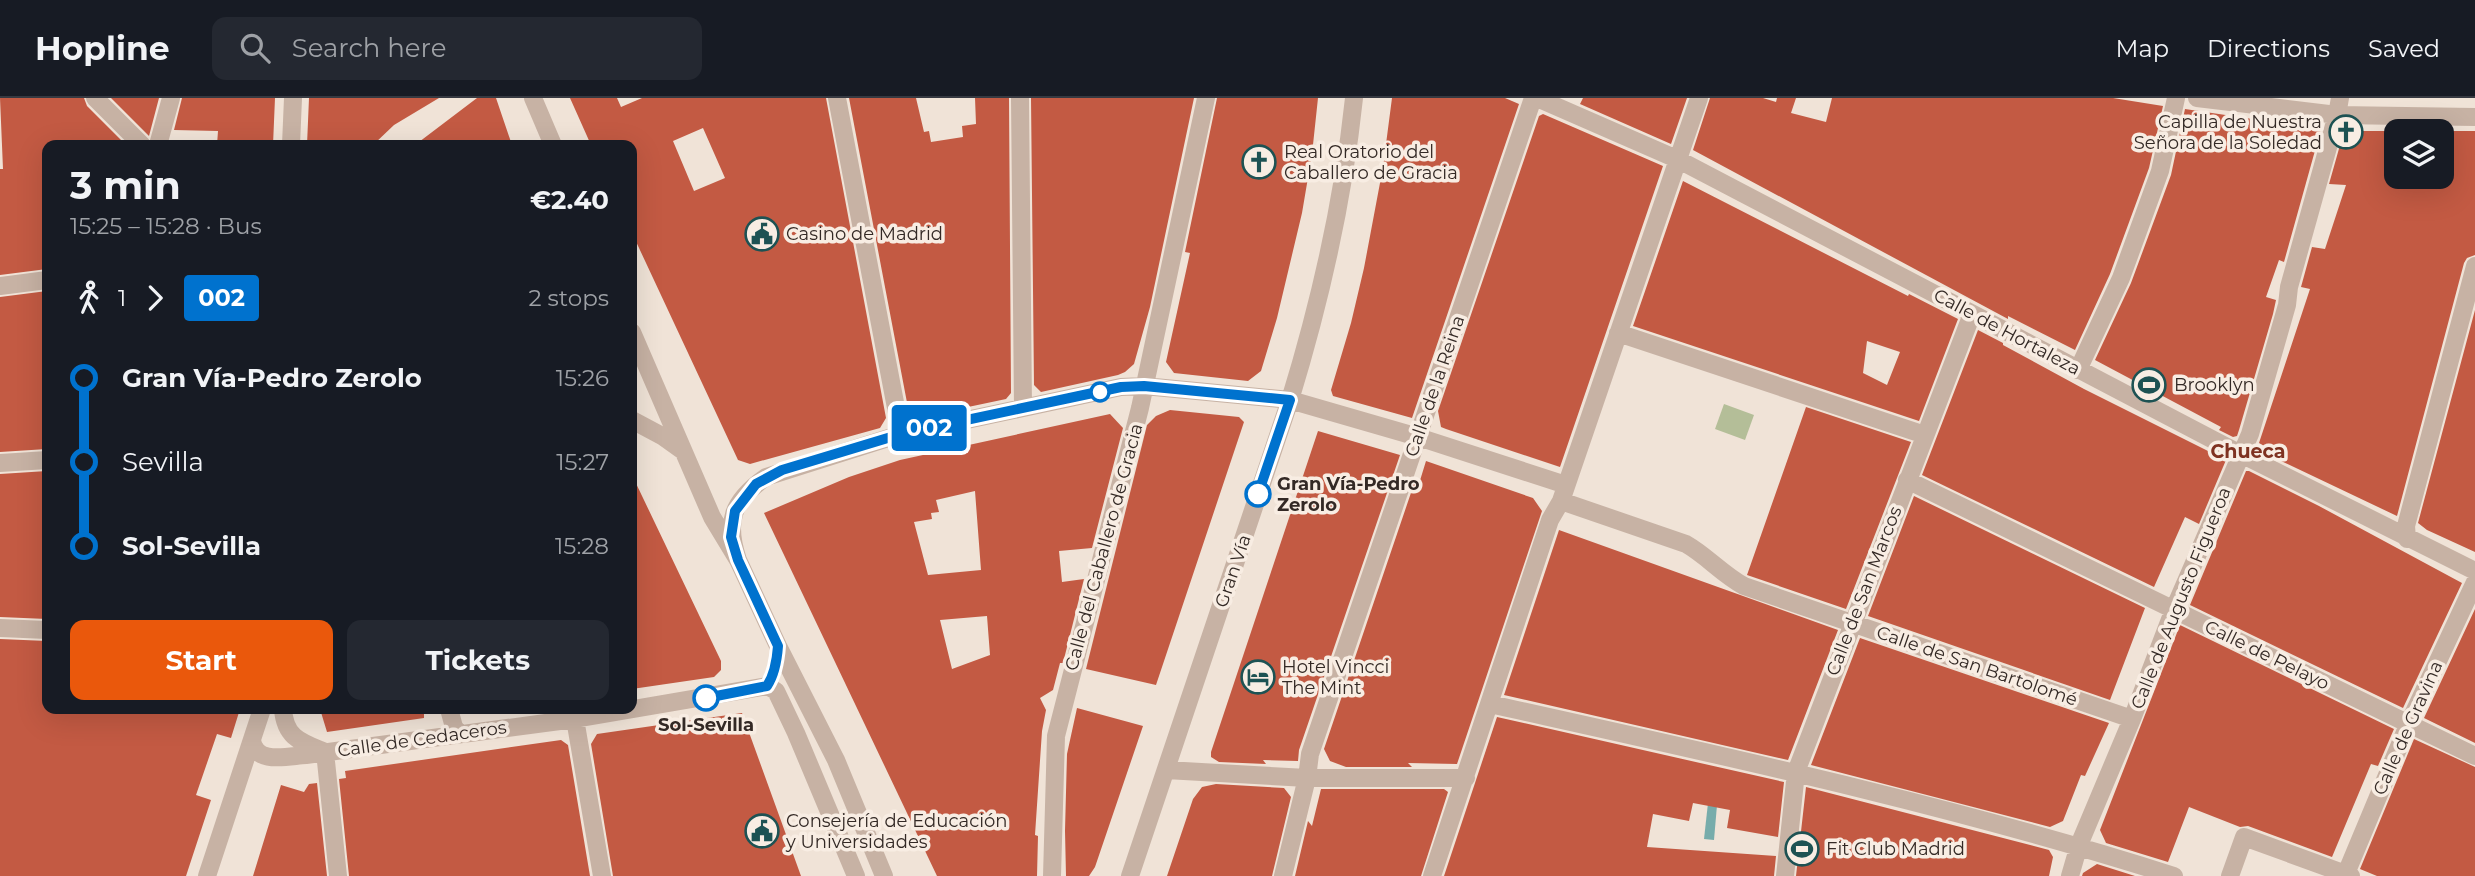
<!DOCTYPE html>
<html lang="en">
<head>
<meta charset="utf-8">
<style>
	:root { --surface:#171b24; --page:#242831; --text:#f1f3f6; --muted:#9ea1a6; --line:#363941; --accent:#ea580c }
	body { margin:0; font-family:Montserrat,sans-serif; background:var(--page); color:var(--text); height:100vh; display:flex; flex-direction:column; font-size:26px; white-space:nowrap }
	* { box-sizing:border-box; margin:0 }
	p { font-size:23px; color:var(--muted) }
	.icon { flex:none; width:38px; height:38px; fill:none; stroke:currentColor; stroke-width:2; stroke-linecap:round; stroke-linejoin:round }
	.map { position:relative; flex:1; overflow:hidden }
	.sheet { position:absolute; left:42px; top:42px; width:595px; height:574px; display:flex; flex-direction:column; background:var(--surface); border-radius:14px; box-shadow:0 7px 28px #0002 }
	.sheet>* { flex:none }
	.badge { padding:0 14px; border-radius:5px; font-size:24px; line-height:46px }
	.controls { position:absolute; left:2384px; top:21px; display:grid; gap:14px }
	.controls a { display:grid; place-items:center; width:70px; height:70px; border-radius:14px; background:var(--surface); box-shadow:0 7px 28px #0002; font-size:35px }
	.map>.badge { position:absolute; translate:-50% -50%; box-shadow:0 0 0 4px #fff }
	.legs { display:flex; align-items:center; gap:10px; height:77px; padding:0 28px; font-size:23px }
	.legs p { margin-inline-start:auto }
	.headline { display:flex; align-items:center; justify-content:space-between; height:119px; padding:0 28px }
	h1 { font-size:38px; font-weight:700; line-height:52px }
	.action { display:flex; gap:14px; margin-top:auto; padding:14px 28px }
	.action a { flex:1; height:80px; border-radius:14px; background:var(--accent); color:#fff; font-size:28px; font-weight:700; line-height:80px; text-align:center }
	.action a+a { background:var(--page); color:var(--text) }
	ul { padding:0 28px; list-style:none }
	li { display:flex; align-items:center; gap:24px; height:84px; font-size:26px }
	li i { display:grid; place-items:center; width:10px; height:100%; margin:0 9px; background:currentColor }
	li i::after { content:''; width:18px; height:18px; margin:-9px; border:5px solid; border-radius:50%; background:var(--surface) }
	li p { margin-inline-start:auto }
	li:first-child i { background:linear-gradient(#0000 50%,currentColor 0) }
	li:last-child i { background:linear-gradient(currentColor 50%,#0000 0) }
	header { display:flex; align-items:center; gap:42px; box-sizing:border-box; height:98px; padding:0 35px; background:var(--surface); border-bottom:2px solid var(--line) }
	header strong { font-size:33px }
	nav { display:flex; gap:38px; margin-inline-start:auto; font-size:24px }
	.search { width:490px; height:63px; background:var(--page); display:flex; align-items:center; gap:18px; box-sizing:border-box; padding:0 24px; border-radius:14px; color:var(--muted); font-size:26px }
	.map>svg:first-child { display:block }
</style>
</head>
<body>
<header>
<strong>Hopline</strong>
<div class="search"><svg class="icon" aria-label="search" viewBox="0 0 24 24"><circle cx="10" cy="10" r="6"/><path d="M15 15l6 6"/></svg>Search here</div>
<nav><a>Map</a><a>Directions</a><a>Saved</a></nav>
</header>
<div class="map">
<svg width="2475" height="778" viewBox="0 0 2475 778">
	<rect width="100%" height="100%" fill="#f0e3d7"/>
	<path fill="#b4be98" d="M1724,306L1754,317L1745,342L1715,331Z"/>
	<path fill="#77acab" d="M1708,705L1717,707L1714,742L1704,741Z"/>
	<path fill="#c35a43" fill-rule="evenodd" d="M0,0H84L87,8L126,47H47V171L0,177V71H3Z
		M111,0H159L149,38Z
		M182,0H275L273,47H217L218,33L174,32Z
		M309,0H439L394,27L373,47H307Z
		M477,0H496L512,47H415Z
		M570,0H617L621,9L642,0H826L886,320L880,330L750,366L738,362L632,135V47H591ZM703,30L725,80L694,93L673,43Z
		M849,0H916L924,34L929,33L931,44L963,39L962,28L976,26L975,0H1009L1011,295L1006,301L916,320L909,315Z
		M1031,0H1194L1150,209L1134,266L1125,274L1118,277L1041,294L1034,287Z
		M1217,0H1318L1312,56L1302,115L1277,220L1261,273L1248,283L1174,275L1166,264L1190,155L1185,154Z
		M1392,0H1505L1519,6L1412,320L1333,298L1331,292L1351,225L1364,170L1383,69Z
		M1583,0H1687L1671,46L1580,6Z
		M1710,0H1763L1776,4L1777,0H1796L1791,15L1826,24L1832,0H2113L2163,8L2149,70L2110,176L2075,252L2008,218V221L1693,52Z
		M2185,11L2321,31L2284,164L2279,162L2266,199L2276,202L2273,216L2239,332L2237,338L2233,339L2219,332L2221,329L2095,262L2131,185L2171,77Z
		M1543,16L1663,68L1560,369L1446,331L1441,329L1438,313L1539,18Z
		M2344,33H2396V79H2441V33H2475V157L2467,160L2464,165L2397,418L2279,362L2285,360L2259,345L2310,191L2301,189L2312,149L2325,151L2346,87L2329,86Z
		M1683,83L1908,198L1909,196L1958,221L1919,323L1633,228ZM1867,243L1900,254L1887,287L1863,275Z
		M47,193V351L0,354V199Z
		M2475,212V454L2427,432L2418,425Z
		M1978,232L2003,245V247L2084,291L2226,362L2199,426L2185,419L2154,489L1922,377Z
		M1806,309L1911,344L1846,511L1747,477Z
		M1170,312L1239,319L1244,324L1156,587L1086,571L1147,327L1156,318Z
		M1110,316L1123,330L1092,450L1059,453L1062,484L1084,481L1063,565H1060L1053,592L1040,600L1046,612L1042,633L1035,737L1038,738L1037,778H937L764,415L849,379L900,362ZM975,393L981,472L928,477L914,424L932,421L931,415L939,414L936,402ZM987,518L990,557L952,571L940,522Z
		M1318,333L1400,357L1299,652L1298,663L1263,662L1266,666L1219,664L1211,659V654Z
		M1426,363L1533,400L1542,413L1457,666L1408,665L1412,669H1346L1330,663L1324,651L1415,383L1418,389Z
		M47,373V521L0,519V376Z
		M2246,373H2249L2319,408L2462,485L2403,610L2190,507Z
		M632,377L721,563V572L714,579L632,591Z
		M1914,398L2145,510L2110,602L1868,518Z
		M1559,432L1838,532L1788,662L1504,597Z
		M2475,511V645L2424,620Z
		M2180,527L2394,631L2378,668L2371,666L2332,759L2248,728L2240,729L2189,709L2168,764L2106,745L2100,732Z
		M1860,540L2109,625L2085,678L2081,677L2063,723L2050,729L1811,667Z
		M0,541L47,543V611H240L231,640L217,636L196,697L211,702L186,778H0Z
		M1077,610L1143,628L1095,769L1089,778H1066L1065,733L1067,656Z
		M320,611H424V620L327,634Z
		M742,615L801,778H613L591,646L597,636Z
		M1497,619L1784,684L1778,739L1727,730L1730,712L1693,705L1689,723L1653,716L1647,749L1776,758L1774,778H1444Z
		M2414,641L2475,669V778H2377L2360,771Z
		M561,642L568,647L590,778H349L339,681L346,680L345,673Z
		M317,685L327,778H253L281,687L304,694L309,686Z
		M1216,686L1284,690L1291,699L1272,778H1167L1193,701L1202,689Z
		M1806,689L2049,752L2053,759L2049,778H1796Z
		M1321,691H1444L1448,694L1421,778H1295L1308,723L1312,728Z
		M2097,766L2135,778H2082L2083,775Z"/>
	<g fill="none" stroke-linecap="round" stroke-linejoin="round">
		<path stroke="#c7b2a4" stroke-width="18" d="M95,0L142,47
			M533,0L553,47
			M837,0L901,336
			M1020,0L1023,310
			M1537,0L1679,62L2225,348L2475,473
			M2197,0L2337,17L2475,19
			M158,47L171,0
			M291,47L293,0
			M0,188L47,182
			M632,234L712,419L738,462L778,548L836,662L884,778
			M1618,235L1925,337
			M2078,272L2121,180L2160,73L2176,0
			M632,322L662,338L683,353
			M0,365L47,362
			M1907,382L2475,658
			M1561,403L1686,446C1707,458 1722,476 1744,488L2132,621
			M2407,441L2406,428L2475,168
			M738,462C725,423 732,403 766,379L901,336L1121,289L1144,288L1290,302L1418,339L1566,387
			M0,530L47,532
			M767,588L776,593L796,635L856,778
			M1490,606C1719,657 1949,706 2174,778
			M283,611C285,640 301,644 325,654
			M449,611L454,629L460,636
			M575,621L602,778
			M252,642C255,667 288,658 306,657L575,621L767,588
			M325,654L338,778
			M1166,672L1307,680H1466
			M207,778L262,611
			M1052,778L1056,638L1140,310L1206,0
			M1130,778L1290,302C1321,201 1343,105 1354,0
			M1283,778L1307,680L1310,656L1533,0
			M1432,778L1550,422L1561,403L1699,0
			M1785,778L1796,674L1972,216
			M2070,778L2079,747L2132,621L2174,511L2250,336L2287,207L2289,189L2337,17L2340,0
			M2230,778L2244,739L2351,778
			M2345,778L2408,627L2475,484"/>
	</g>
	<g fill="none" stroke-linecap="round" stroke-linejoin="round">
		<defs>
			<path id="line-1" d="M706,600L767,588C775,576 777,562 778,548L738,462L731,439L735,413L756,386L782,372L901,336L1121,289L1144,288L1290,302L1258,396"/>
		</defs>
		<use href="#line-1" stroke="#fff" stroke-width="16"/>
		<use href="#line-1" stroke="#0072ce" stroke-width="10"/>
	</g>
	<defs>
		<symbol id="church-ring" viewBox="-11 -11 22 22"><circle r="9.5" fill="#f8ede3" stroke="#1d5253" stroke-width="1.5"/><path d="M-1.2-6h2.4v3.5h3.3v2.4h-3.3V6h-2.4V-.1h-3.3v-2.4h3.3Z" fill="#1d5253"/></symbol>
		<symbol id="civic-ring" viewBox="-11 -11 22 22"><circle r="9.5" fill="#f8ede3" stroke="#1d5253" stroke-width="1.5"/><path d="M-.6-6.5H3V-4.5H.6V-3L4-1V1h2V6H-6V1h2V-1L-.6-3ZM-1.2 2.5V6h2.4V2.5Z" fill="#1d5253"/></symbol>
		<symbol id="stadium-ring" viewBox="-11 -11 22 22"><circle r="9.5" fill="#f8ede3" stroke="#1d5253" stroke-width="1.5"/><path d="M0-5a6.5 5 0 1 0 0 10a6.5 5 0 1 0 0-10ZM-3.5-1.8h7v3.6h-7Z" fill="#1d5253"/></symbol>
		<symbol id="hotel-ring" viewBox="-11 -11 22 22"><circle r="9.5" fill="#f8ede3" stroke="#1d5253" stroke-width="1.5"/><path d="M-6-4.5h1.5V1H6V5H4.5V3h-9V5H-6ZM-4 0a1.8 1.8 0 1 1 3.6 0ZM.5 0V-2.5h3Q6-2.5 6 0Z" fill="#1d5253"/></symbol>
	</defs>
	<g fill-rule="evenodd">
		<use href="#church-ring" x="2327" y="15" width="38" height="38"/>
		<use href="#church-ring" x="1240" y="45" width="38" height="38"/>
		<use href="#civic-ring" x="743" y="117" width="38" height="38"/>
		<use href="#stadium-ring" x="2130" y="268" width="38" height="38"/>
		<use href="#hotel-ring" x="1239" y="560" width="38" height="38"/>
		<use href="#civic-ring" x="743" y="714" width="38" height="38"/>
		<use href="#stadium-ring" x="1783" y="732" width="38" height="38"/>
	</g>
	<g fill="#fff" stroke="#0072ce" stroke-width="3.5">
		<circle cx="1100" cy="294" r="9"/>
		<circle cx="1258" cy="396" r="12"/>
		<circle cx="706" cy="600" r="12"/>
	</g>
	<g text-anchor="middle" stroke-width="7" stroke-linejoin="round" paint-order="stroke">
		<g font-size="18" fill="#332925" stroke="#f8ede3" text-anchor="start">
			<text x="2322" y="30" text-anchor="end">Capilla de Nuestra<tspan x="2322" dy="21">Señora de la Soledad</tspan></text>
			<text x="1284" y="60">Real Oratorio del<tspan x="1284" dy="21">Caballero de Gracia</tspan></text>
			<text x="786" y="142">Casino de Madrid</text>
			<text x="2174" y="293">Brooklyn</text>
			<text x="1282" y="575">Hotel Vincci<tspan x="1282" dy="21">The Mint</tspan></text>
			<text x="786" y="729">Consejería de Educación<tspan x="786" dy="21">y Universidades</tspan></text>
			<text x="1826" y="757">Fit Club Madrid</text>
		</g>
		<g font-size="18" fill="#332925" stroke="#f8ede3">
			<text transform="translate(2007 234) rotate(28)" y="6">Calle de Hortaleza</text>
			<text transform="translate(1435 288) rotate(-71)" y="6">Calle de la Reina</text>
			<text transform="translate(1104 449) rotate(-75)" y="6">Calle del Caballero de Gracia</text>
			<text transform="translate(1233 473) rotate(-71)" y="6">Gran Vía</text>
			<text transform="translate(1864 493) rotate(-69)" y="6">Calle de San Marcos</text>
			<text transform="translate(2181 500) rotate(-68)" y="6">Calle de Augusto Figueroa</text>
			<text transform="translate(2267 557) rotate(26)" y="6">Calle de Pelayo</text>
			<text transform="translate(1977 568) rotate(19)" y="6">Calle de San Bartolomé</text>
			<text transform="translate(2408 630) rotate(-66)" y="6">Calle de Gravina</text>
			<text transform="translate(422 641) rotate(-8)" y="6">Calle de Cedaceros</text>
		</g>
		<g font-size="18" font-weight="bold" fill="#332925" stroke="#f8ede3" text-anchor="start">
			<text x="1277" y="392">Gran Vía-Pedro<tspan x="1277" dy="21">Zerolo</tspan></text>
			<text x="706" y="633" text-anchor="middle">Sol-Sevilla</text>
		</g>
		<g font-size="19" font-weight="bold" fill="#7f3221" stroke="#f8ede3">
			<text x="2248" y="360">Chueca</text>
		</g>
	</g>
</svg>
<div class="controls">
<a><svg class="icon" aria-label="layers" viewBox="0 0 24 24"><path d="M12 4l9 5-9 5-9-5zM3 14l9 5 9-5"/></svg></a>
</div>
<b class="badge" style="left:929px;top:330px;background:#0072ce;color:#fff">002</b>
<section class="sheet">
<div class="headline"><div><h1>3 min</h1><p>15:25 – 15:28 · Bus</p></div><b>€2.40</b></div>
<div class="legs"><svg class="icon" aria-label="walk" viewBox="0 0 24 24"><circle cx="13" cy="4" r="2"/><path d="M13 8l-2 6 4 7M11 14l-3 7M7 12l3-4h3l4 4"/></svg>1<svg class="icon" aria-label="forward" viewBox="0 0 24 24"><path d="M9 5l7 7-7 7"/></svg><b class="badge" style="background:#0072ce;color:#fff">002</b><p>2 stops</p></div>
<ul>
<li><i style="color:#0072ce"></i><b>Gran Vía-Pedro Zerolo</b><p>15:26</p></li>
<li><i style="color:#0072ce"></i><span>Sevilla</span><p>15:27</p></li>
<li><i style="color:#0072ce"></i><b>Sol-Sevilla</b><p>15:28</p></li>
</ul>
<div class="action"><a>Start</a><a>Tickets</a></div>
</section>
</div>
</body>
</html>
